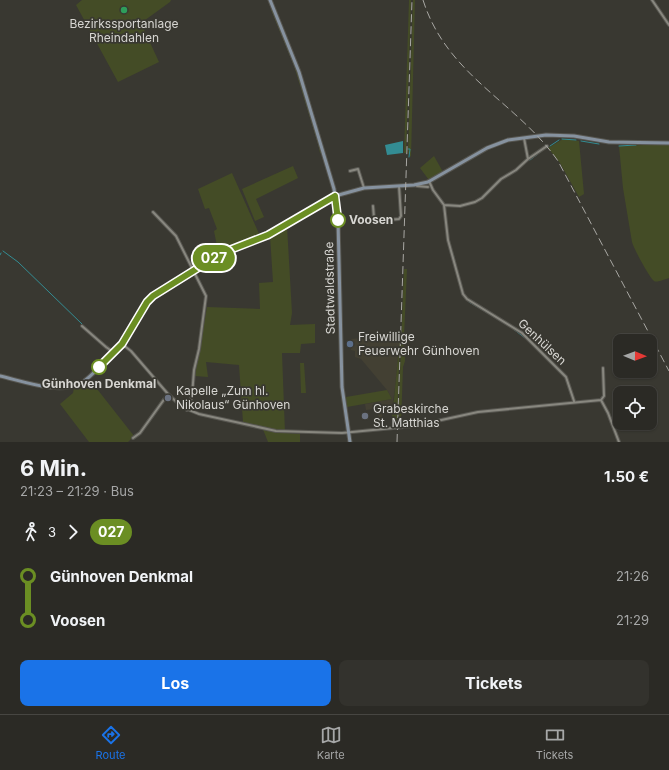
<!DOCTYPE html>
<html lang="de">
<head>
<meta charset="utf-8">
<style>
	:root { --surface:#2b2a25; --page:#33322d; --text:#f1f3f6; --muted:#a6a7a7; --line:#474642; --accent:#1a73e8 }
	body { margin:0; font-family:Inter,sans-serif; background:var(--page); color:var(--text); height:100vh; display:flex; flex-direction:column; font-size:15px; white-space:nowrap }
	* { box-sizing:border-box; margin:0 }
	p { font-size:13px; color:var(--muted) }
	.icon { flex:none; width:22px; height:22px; fill:none; stroke:currentColor; stroke-width:2; stroke-linecap:round; stroke-linejoin:round }
	.map { position:relative; height:442px; overflow:hidden }
	.details { display:flex; flex-direction:column; background:var(--surface); flex:1 }
	.details>* { flex:none }
	.badge { padding:0 8px; border-radius:13px; font-size:14px; line-height:26px }
	.needle { width:26px; rotate:91deg }
	.fabs { position:absolute; left:613px; top:334px; display:grid; gap:8px }
	.fabs a { display:grid; place-items:center; width:44px; height:44px; border-radius:8px; background:var(--surface); box-shadow:0 1px 3px #0004,0 0 0 1px var(--line); font-size:20px }
	.map>.badge { position:absolute; translate:-50% -50%; box-shadow:0 0 0 2px #fff }
	.legs { display:flex; align-items:center; gap:6px; height:44px; padding:0 20px; font-size:13px }
	.legs p { margin-inline-start:auto }
	.overview { display:flex; align-items:center; justify-content:space-between; height:68px; padding:0 20px }
	h1 { font-size:22px; font-weight:700; line-height:30px }
	.cta { display:flex; gap:8px; margin-top:auto; padding:8px 20px }
	.cta a { flex:1; height:46px; border-radius:8px; background:var(--accent); color:#fff; font-size:16px; font-weight:700; line-height:46px; text-align:center }
	.cta a+a { background:var(--page); color:var(--text) }
	ul { padding:0 20px; list-style:none }
	li { display:flex; align-items:center; gap:14px; height:44px; font-size:15px }
	li i { display:grid; place-items:center; width:6px; height:100%; margin:0 5px; background:currentColor }
	li i::after { content:''; width:10px; height:10px; margin:-5px; border:3px solid; border-radius:50%; background:var(--surface) }
	li p { margin-inline-start:auto }
	li:first-child i { background:linear-gradient(#0000 50%,currentColor 0) }
	li:last-child i { background:linear-gradient(currentColor 50%,#0000 0) }
	.menu { display:flex; justify-content:space-around; align-items:center; height:56px; border-top:1px solid var(--line); background:var(--surface); font-size:11px; color:var(--muted) }
	.menu a { display:grid; justify-items:center; gap:2px }
	.menu .on { color:var(--accent) }
	.map>svg:first-child { display:block }
</style>
</head>
<body>
<div class="map">
<svg width="669" height="442" viewBox="0 0 669 442">
	<rect width="100%" height="100%" fill="#393831"/>
	<path fill="#434033" d="M400,335L395,388L392,408L383,410L382,411V417L379,418L378,413H374L373,409L366,410L365,404L392,399L387,390L361,359L355,357V351L351,350V339Z"/>
	<path fill="#444c26" d="M82,0H171L170,2L141,23L159,62L118,82L76,5Z
		M409,0H411L406,153H404Z
		M413,0H415L411,157L408,153Z
		M271,10H273L301,83L322,153H320L318,144L294,66Z
		M563,139L579,141L584,194L579,197L560,163L548,148Z
		M643,145H669V278C665,279 657,283 654,281C649,277 634,249 632,242L623,188L619,146Z
		M434,156L443,172L429,180L420,168Z
		M293,166L298,178L256,199L264,217L255,221L242,189Z
		M232,173L260,236L218,251L214,231L217,229L209,208L205,209L198,189Z
		M287,226L292,313L290,325L315,324V343L301,344L300,353H282L285,433L300,434V442H268L262,427L243,422L239,365L206,362L208,377L195,376L207,307L260,309L259,283L273,282L270,236Z
		M404,269H407L404,337L405,361L403,367L401,425H398Z
		M400,335L397,425L392,426V409L394,399Z
		M300,363H304L306,393H301Z
		M90,380L134,436L128,442H89L60,404L73,393L74,388Z
		M387,390L392,399L347,407L346,397Z"/>
	<path fill="#338c93" d="M403,141V153L387,155L385,145Z"/>
	<g fill="none" stroke-linecap="round" stroke-linejoin="round">
		<path stroke="#338c93" stroke-width="1" d="M562,139L576,140
			M581,141L599,144
			M550,146L559,140
			M619,146L636,145
			M408,149H410L409,157
			M541,152L543,150
			M530,160L539,153
			M3,251L18,262L82,324
			M453,254L459,277
			M0,255L1,253
			M469,302L493,316
			M512,328L529,341"/>
		<defs>
			<path id="street" d="M652,0L669,25
				M524,138L528,159
				M350,171L358,169L364,188
				M429,181L433,190L444,205L448,240L463,294L467,299L522,333L566,377L574,401
				M417,186L428,187
				M444,205L460,206L475,202L482,198L501,179L516,170L528,159L547,146
				M373,206L374,218L377,221L399,219L401,216L399,186
				M153,212L176,236L206,296L199,349L194,370L192,396L187,410
				M82,326L106,347L113,352
				M122,344L131,351L168,394L182,407L199,414L276,431L342,433L414,426L478,412L601,400
				M601,400L608,413L619,442
				M601,400L604,396L603,368
				M133,438L140,433L168,394"/>
			<path id="secondary" d="M270,0L299,72L334,189L338,220L342,387L350,442
				M0,376C22,381 60,395 81,383C90,378 97,369 104,362C110,356 118,349 123,342C134,327 141,310 153,296L222,253L268,235L335,196L364,188L414,185L428,182L487,148L508,140L546,135L574,136L609,142L669,143"/>
		</defs>
		<use href="#street" stroke="#575650" stroke-width="4"/>
		<use href="#secondary" stroke="#575650" stroke-width="5"/>
		<use href="#street" stroke="#88877f" stroke-width="2"/>
		<use href="#secondary" stroke="#86929f" stroke-width="3"/>
		<path stroke="#a9a8a4" stroke-width="1" stroke-dasharray="8 4" stroke-linecap="butt" d="M423,0C447,76 516,101 558,161L669,371
			M397,442L412,0"/>
	</g>
	<g fill="none" stroke-linecap="round" stroke-linejoin="round">
		<defs>
			<path id="line-1" d="M99,367L122,344L147,302L153,296L222,253L268,235L335,196L338,220"/>
		</defs>
		<use href="#line-1" stroke="#fff" stroke-width="9"/>
		<use href="#line-1" stroke="#6b8e23" stroke-width="6"/>
	</g>
	<circle fill="#2e9e5b" stroke="#393831" stroke-width="1.5" cx="124" cy="10" r="4"/>
	<g fill="#fff" stroke="#6b8e23" stroke-width="2">
		<circle cx="338" cy="220" r="7"/>
		<circle cx="99" cy="367" r="7"/>
	</g>
	<circle fill="#5c6f8a" stroke="#393831" stroke-width="1.5" cx="350" cy="344" r="4"/>
	<g fill="#6b7280" stroke="#393831" stroke-width="1.5">
		<circle cx="168" cy="398" r="4"/>
		<circle cx="365" cy="416" r="4"/>
	</g>
	<g text-anchor="middle" stroke-width="3.5" stroke-linejoin="round" paint-order="stroke">
		<g font-size="12" fill="#d7d6d2" stroke="#393831" text-anchor="start">
			<text x="124" y="28" text-anchor="middle">Bezirkssportanlage<tspan x="124" dy="14">Rheindahlen</tspan></text>
			<text x="358" y="341">Freiwillige<tspan x="358" dy="14">Feuerwehr Günhoven</tspan></text>
			<text x="176" y="395">Kapelle „Zum hl.<tspan x="176" dy="14">Nikolaus“ Günhoven</tspan></text>
			<text x="373" y="413">Grabeskirche<tspan x="373" dy="14">St. Matthias</tspan></text>
		</g>
		<g font-size="12" font-weight="bold" fill="#d7d6d2" stroke="#393831" text-anchor="start">
			<text x="349" y="224">Voosen</text>
			<text x="99" y="388" text-anchor="middle">Günhoven Denkmal</text>
		</g>
		<g font-size="12" fill="#d7d6d2" stroke="#393831">
			<text transform="translate(330 288) rotate(-91)" y="4">Stadtwaldstraße</text>
			<text transform="translate(542 342) rotate(43)" y="4">Genhülsen</text>
		</g>
	</g>
</svg>
<div class="fabs">
<a><svg class="needle" viewBox="-14 -14 28 28"><path d="M0-13l5 13h-10z" fill="#e53935"/><path d="M0 13l5-13h-10z" fill="#a6a7a7"/></svg></a>
<a><svg class="icon" aria-label="locate" viewBox="0 0 24 24"><circle cx="12" cy="12" r="6"/><path d="M12 2v4M12 18v4M2 12h4M18 12h4"/></svg></a>
</div>
<b class="badge" style="left:214px;top:258px;background:#6b8e23;color:#fff">027</b>
</div>
<section class="details">
<div class="overview"><div><h1>6 Min.</h1><p>21:23 – 21:29 · Bus</p></div><b>1.50 €</b></div>
<div class="legs"><svg class="icon" aria-label="walk" viewBox="0 0 24 24"><circle cx="13" cy="4" r="2"/><path d="M13 8l-2 6 4 7M11 14l-3 7M7 12l3-4h3l4 4"/></svg>3<svg class="icon" aria-label="forward" viewBox="0 0 24 24"><path d="M9 5l7 7-7 7"/></svg><b class="badge" style="background:#6b8e23;color:#fff">027</b></div>
<ul>
<li><i style="color:#6b8e23"></i><b>Günhoven Denkmal</b><p>21:26</p></li>
<li><i style="color:#6b8e23"></i><b>Voosen</b><p>21:29</p></li>
</ul>
<div class="cta"><a>Los</a><a>Tickets</a></div>
</section>
<nav class="menu">
<a class="on"><svg class="icon" aria-label="directions" viewBox="0 0 24 24"><path d="M12 3l9 9-9 9-9-9zM9 14v-3h6M13 9l2 2-2 2"/></svg>Route</a>
<a><svg class="icon" aria-label="map" viewBox="0 0 24 24"><path d="M3 6l6-2 6 2 6-2v14l-6 2-6-2-6 2zM9 4v14M15 6v14"/></svg>Karte</a>
<a><svg class="icon" aria-label="tickets" viewBox="0 0 24 24"><path d="M3 7h18v10H3zM15 7v10"/></svg>Tickets</a>
</nav>
</body>
</html>
